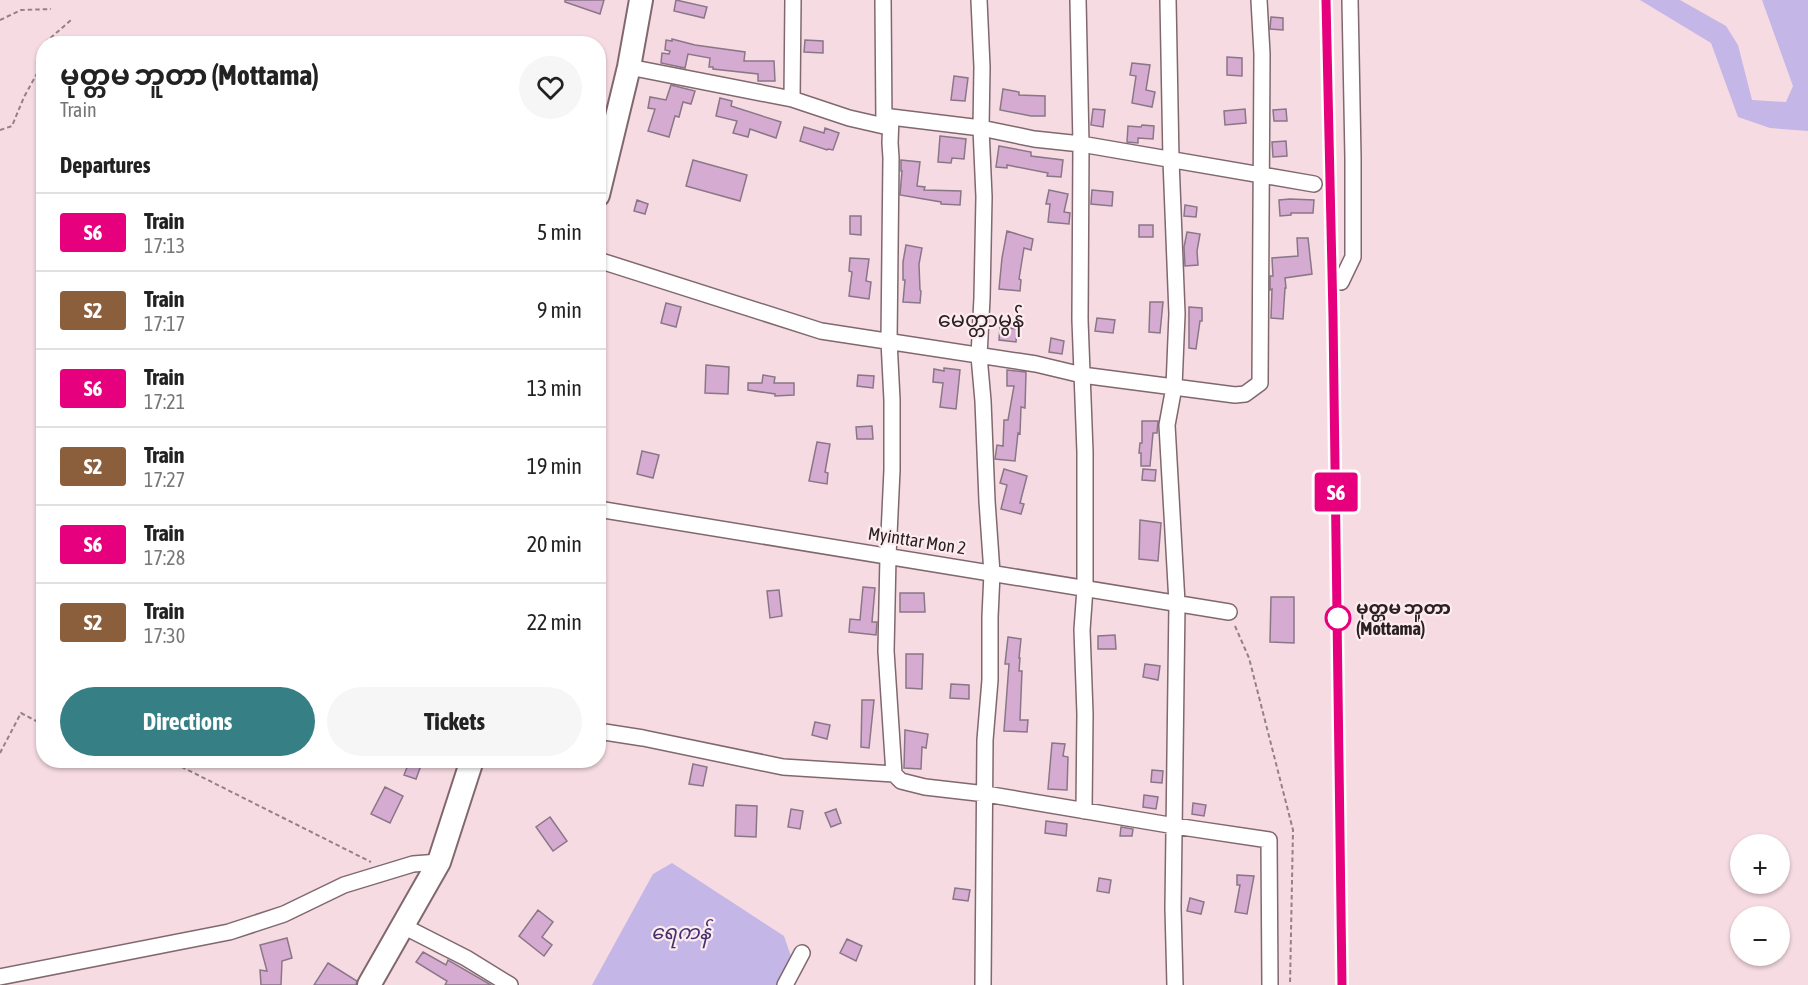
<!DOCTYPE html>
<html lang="en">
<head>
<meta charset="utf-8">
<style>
	:root { --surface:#fff; --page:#f6f6f6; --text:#222; --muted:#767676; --line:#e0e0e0; --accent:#367f85 }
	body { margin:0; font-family:"Asap Condensed","Noto Sans Myanmar",sans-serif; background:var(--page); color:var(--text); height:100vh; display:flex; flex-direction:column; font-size:22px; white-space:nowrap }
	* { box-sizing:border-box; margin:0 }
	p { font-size:20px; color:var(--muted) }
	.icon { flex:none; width:33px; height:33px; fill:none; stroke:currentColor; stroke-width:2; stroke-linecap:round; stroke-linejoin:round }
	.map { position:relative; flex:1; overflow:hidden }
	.sheet { position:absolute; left:36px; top:36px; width:570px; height:732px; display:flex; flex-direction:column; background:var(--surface); border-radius:24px; box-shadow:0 2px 4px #0004 }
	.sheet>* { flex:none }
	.badge { padding:0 12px; border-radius:4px; font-size:21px; line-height:39px }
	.buttons { position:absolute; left:1730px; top:834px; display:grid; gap:12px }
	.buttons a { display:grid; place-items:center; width:60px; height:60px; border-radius:50%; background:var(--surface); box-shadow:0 2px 4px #0004; font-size:30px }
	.map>.badge { position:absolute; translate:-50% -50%; box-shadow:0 0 0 3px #fff }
	h2 { padding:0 24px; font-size:22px; line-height:54px }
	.round { display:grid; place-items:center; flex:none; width:63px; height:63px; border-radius:32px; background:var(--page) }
	.overview { display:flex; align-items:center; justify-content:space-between; height:102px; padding:0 24px }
	h1 { font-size:28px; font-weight:700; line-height:45px }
	.primary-button { display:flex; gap:12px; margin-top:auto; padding:12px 24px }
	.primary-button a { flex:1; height:69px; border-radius:36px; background:var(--accent); color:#fff; font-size:24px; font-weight:700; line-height:69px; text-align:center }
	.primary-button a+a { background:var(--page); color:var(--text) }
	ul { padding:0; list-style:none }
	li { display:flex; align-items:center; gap:18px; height:78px; padding:0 24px; border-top:2px solid var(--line) }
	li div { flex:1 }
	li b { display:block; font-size:22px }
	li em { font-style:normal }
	li .badge { min-width:66px; font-weight:700; text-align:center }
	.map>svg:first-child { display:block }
</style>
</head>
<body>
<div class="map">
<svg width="1808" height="985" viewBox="0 0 1808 985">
	<rect width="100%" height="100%" fill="#f6dbe2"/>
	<path fill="#c4b6e7" d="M1640,0H1680L1726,26L1738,45L1752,100L1786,102L1793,86L1762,0H1808V131L1770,128L1738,117L1711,43Z
		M672,863L784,936L792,959L776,985H592L653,874Z"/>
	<path fill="#d5abd1" stroke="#897787" stroke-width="1.5" d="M565,0H604L600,14L565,2Z
		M676,0L707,7L704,18L674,11Z
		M1271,17L1283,18V30L1270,29Z
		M672,39L695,45L745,52L744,61H774L775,81H758V74L713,69V67H709L710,58L688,54L685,68L661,63L662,53L669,54L670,51L665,50L666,40L672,41Z
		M805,40L823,41V53L804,52Z
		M1227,57L1242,58V76L1227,75Z
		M1132,63L1150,65L1146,90L1155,92L1152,107L1132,103L1136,76L1130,75Z
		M954,76L968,78L965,101L951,100Z
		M671,85L695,91L691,104L683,102L679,117L675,116L669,137L648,131L655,109L648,108L650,97L666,100Z
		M1003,89L1019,92V95L1045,96V116H1031L1000,110Z
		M720,98L732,101L731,106L781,122L776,138L750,129L748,137L733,133L737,121L716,116Z
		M1093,109L1105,110L1103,127L1091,125Z
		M1245,109L1246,123L1225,125L1224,111Z
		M1286,109L1287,121H1274L1273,110Z
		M1142,125L1154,126L1153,139L1138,138V143L1127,142L1128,126L1141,127Z
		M804,127L824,133L825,128L839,133L833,150L828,149L827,150L800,141Z
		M940,136L966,139L964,159L952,158L951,163L938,162Z
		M1286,141L1287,156L1273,157L1272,142Z
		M999,146L1031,152V156L1063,160L1061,177L1047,176L1048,173L1007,165V168L996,167Z
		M693,160L747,175L740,201L686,186Z
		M901,160L920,162L917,186L925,187L924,190L961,191L960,205L941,204V202L900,195L902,171H901Z
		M1049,190L1068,194L1064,212L1070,213L1069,224L1048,222L1050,204H1046Z
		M1092,190L1113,192L1112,206L1091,204Z
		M1290,199L1314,200L1313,213H1291V215L1280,216L1279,200Z
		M637,200L648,204L645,214L634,211Z
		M1185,205L1197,207L1196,217L1184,216Z
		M850,216H861V235L850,234Z
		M1139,225H1153V237H1139Z
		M1007,231L1033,239L1031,250L1024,248L1019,279L1021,280L1020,291L999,289L1002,258Z
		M1187,232L1200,234L1197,251L1198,265L1185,266L1184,247Z
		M1297,238H1308L1312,274L1285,278L1286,288H1285L1283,319L1271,318L1272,289L1270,290V276H1273L1272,258L1298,256Z
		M906,245L922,248L919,264L920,290L921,291L920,303L903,302L905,280H903V262Z
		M850,258L869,259L866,281L871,282L869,299L849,296L852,272L849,271Z
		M1150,302H1163L1160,333L1149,332Z
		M666,303L681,307L676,327L661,323Z
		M1189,307L1202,308V321H1200L1196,349L1189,348Z
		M1097,318L1115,320L1113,333L1095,331Z
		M1000,327L1017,329L1016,342L999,340Z
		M1051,338L1064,341L1062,354L1049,352Z
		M706,365L729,367L728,394L705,393Z
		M944,368L960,370L956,409L940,407L943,383L933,382L934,369L944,371Z
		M1007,370L1026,372L1025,408L1021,407L1020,434L1018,433L1015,461L995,459L997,445L1003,446L1004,420H1008L1014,386H1007Z
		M763,375L775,377L774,383H794V395L775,396V394L748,390V383H762Z
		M858,375L874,376L873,388L857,386Z
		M1142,421H1158L1157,433H1153L1150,466H1141V453H1139L1140,443H1142Z
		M872,426L873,439H857L856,427Z
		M817,442L830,444L825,472L828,473L827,484L809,481Z
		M642,451L659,455L653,478L637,474Z
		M1004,469L1027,476L1020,503L1024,504L1021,514L1001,509L1007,485L1000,483Z
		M1143,469L1156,470L1155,481L1142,480Z
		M1140,520L1161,523L1158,561L1139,559Z
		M863,587L875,588L872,622H877L876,635L849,632L850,619L860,620Z
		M779,590L782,616L770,618L767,591Z
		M900,593H924L925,612H900Z
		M1271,597H1294V643L1270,642Z
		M1115,635L1116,649H1098V636Z
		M1008,637L1021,639L1019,658H1020L1019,671H1022L1020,720H1028L1027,732L1004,731L1009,664H1005Z
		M906,654H923L922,689L906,688Z
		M1145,664L1160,666L1158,680L1143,677Z
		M951,684L969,685V699L950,698Z
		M862,700H874L869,748L861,747Z
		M815,722L830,725L827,739L812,735Z
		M905,730L928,734L926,748L922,747L921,769L904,768Z
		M1052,743L1065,744L1063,756L1068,757L1067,790L1048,789Z
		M410,760H423L416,779L404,775Z
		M693,764L707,767L703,786L689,784Z
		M1152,770L1163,771L1162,783L1151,782Z
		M385,787L403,796L390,823L371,814Z
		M1144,795L1158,797L1156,809L1143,807Z
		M1193,803L1206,805L1204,816L1192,814Z
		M736,805L757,806L756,837L735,836Z
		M791,809L803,811L800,829L788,827Z
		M836,809L841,823L831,827L825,813Z
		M550,817L567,841L553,851L536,827Z
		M1046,821L1067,824L1066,836L1045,833Z
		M1121,827L1133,829L1132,836H1120Z
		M1237,875L1254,876L1247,914L1235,912L1240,885H1237Z
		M1099,878L1111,880L1109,893L1097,891Z
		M955,888L970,890L968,901L953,899Z
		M1190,898L1204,902L1201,914L1187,911Z
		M538,910L553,922L542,937L552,945L544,956L519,936Z
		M287,938L292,958L282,961L281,985H261L260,970L267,971L260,945Z
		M847,939L862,946L856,961L840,953Z
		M423,952L446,965L448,960L491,985H445L447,981L416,962Z
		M328,963L357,981L356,985H314Z"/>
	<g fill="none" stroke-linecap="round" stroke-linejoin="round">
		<defs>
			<path id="minor" d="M883,0L884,126
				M979,0L982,67L981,128L1034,139L1081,144L1080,320L1085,452V588L1082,630L1085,714L1084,811
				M1078,0L1081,144L1314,184
				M1168,0L1171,160L1177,314L1174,387L1167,425L1177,603L1173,908L1175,985
				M629,67L792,99L849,118L884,126L891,117
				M792,99L793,0
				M891,117L890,143L891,158L889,341L892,400V470L888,556L886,651L894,774L901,781L925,787L986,794L1175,826L1269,840L1270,985
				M891,117L981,128L984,197L982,298L979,356L983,401L987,501L992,573L990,617V680L985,740L983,985
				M598,260L821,331L1036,364L1082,375L1235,395L1245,394L1260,383L1262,54L1259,0
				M1341,282L1353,257V158L1350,0
				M598,509L1229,612
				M598,731L643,738L783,767L894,774
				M403,926L466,958L510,985
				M0,977L229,932L284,914L344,885L413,864L439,862
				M785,985L802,953"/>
			<path id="highway" d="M598,195L629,67L641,0
				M369,985L439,862L472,760"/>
		</defs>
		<use href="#minor" stroke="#80686e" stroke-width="18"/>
		<use href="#highway" stroke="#80686e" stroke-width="26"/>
		<path stroke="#948186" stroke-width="2" stroke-dasharray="4.5 3" stroke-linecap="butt" d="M0,20L21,10L51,9
			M47,44V41L71,20
			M0,130L12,126L24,97L44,61
			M1235,626L1249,658L1293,830L1290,985
			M0,753L21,713L40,723L44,717
			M168,760L371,862"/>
		<use href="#minor" stroke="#fff" stroke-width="15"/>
		<use href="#highway" stroke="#fff" stroke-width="22"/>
		<defs>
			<path id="rail" d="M1326,0L1334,341L1342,985"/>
		</defs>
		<use href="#rail" stroke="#928084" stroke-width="7"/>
		<use href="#rail" stroke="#fcebef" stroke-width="4.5" stroke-dasharray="14" stroke-linecap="butt"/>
	</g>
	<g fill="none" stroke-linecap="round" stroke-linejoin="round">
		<defs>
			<path id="line" d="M1326,0L1333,317L1342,985"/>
		</defs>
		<use href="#line" stroke="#fff" stroke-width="14"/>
		<use href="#line" stroke="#e6007e" stroke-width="9"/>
	</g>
	<circle fill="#fff" stroke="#e6007e" stroke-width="3" cx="1338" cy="618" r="12"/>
	<g text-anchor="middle" stroke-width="4.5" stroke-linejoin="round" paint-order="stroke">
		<g font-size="18" fill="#2b2123" stroke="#fcebef">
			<text transform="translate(917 541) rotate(9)" y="6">Myinttar Mon 2</text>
		</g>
		<g font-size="18" font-weight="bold" fill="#2b2123" stroke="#fcebef" text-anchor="start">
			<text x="1356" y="614">မုတ္တမ ဘူတာ<tspan x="1356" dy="21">(Mottama)</tspan></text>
		</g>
		<g font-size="20" font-style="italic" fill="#46316c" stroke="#fcebef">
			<text x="681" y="939">ရေကန်</text>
		</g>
		<g font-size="21" fill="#2b2123" stroke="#fcebef">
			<text x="981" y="327">မေတ္တာမွန်</text>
		</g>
	</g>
</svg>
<div class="buttons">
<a>+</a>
<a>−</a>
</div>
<b class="badge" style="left:1336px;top:492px;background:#e6007e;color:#fff">S6</b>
<section class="sheet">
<div class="overview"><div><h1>မုတ္တမ ဘူတာ (Mottama)</h1><p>Train</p></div><a class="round"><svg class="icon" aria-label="heart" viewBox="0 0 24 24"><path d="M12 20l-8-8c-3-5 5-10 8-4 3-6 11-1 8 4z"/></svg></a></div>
<h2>Departures</h2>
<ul>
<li><span class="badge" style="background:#e6007e;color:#fff">S6</span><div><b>Train</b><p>17:13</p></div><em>5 min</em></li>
<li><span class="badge" style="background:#8b5e3c;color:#fff">S2</span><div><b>Train</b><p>17:17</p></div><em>9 min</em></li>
<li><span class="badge" style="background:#e6007e;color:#fff">S6</span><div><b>Train</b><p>17:21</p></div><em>13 min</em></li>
<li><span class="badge" style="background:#8b5e3c;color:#fff">S2</span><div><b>Train</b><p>17:27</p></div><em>19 min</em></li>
<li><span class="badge" style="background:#e6007e;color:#fff">S6</span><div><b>Train</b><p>17:28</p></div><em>20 min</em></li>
<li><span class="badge" style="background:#8b5e3c;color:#fff">S2</span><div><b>Train</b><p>17:30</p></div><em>22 min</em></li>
</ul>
<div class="primary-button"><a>Directions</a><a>Tickets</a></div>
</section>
</div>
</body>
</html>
